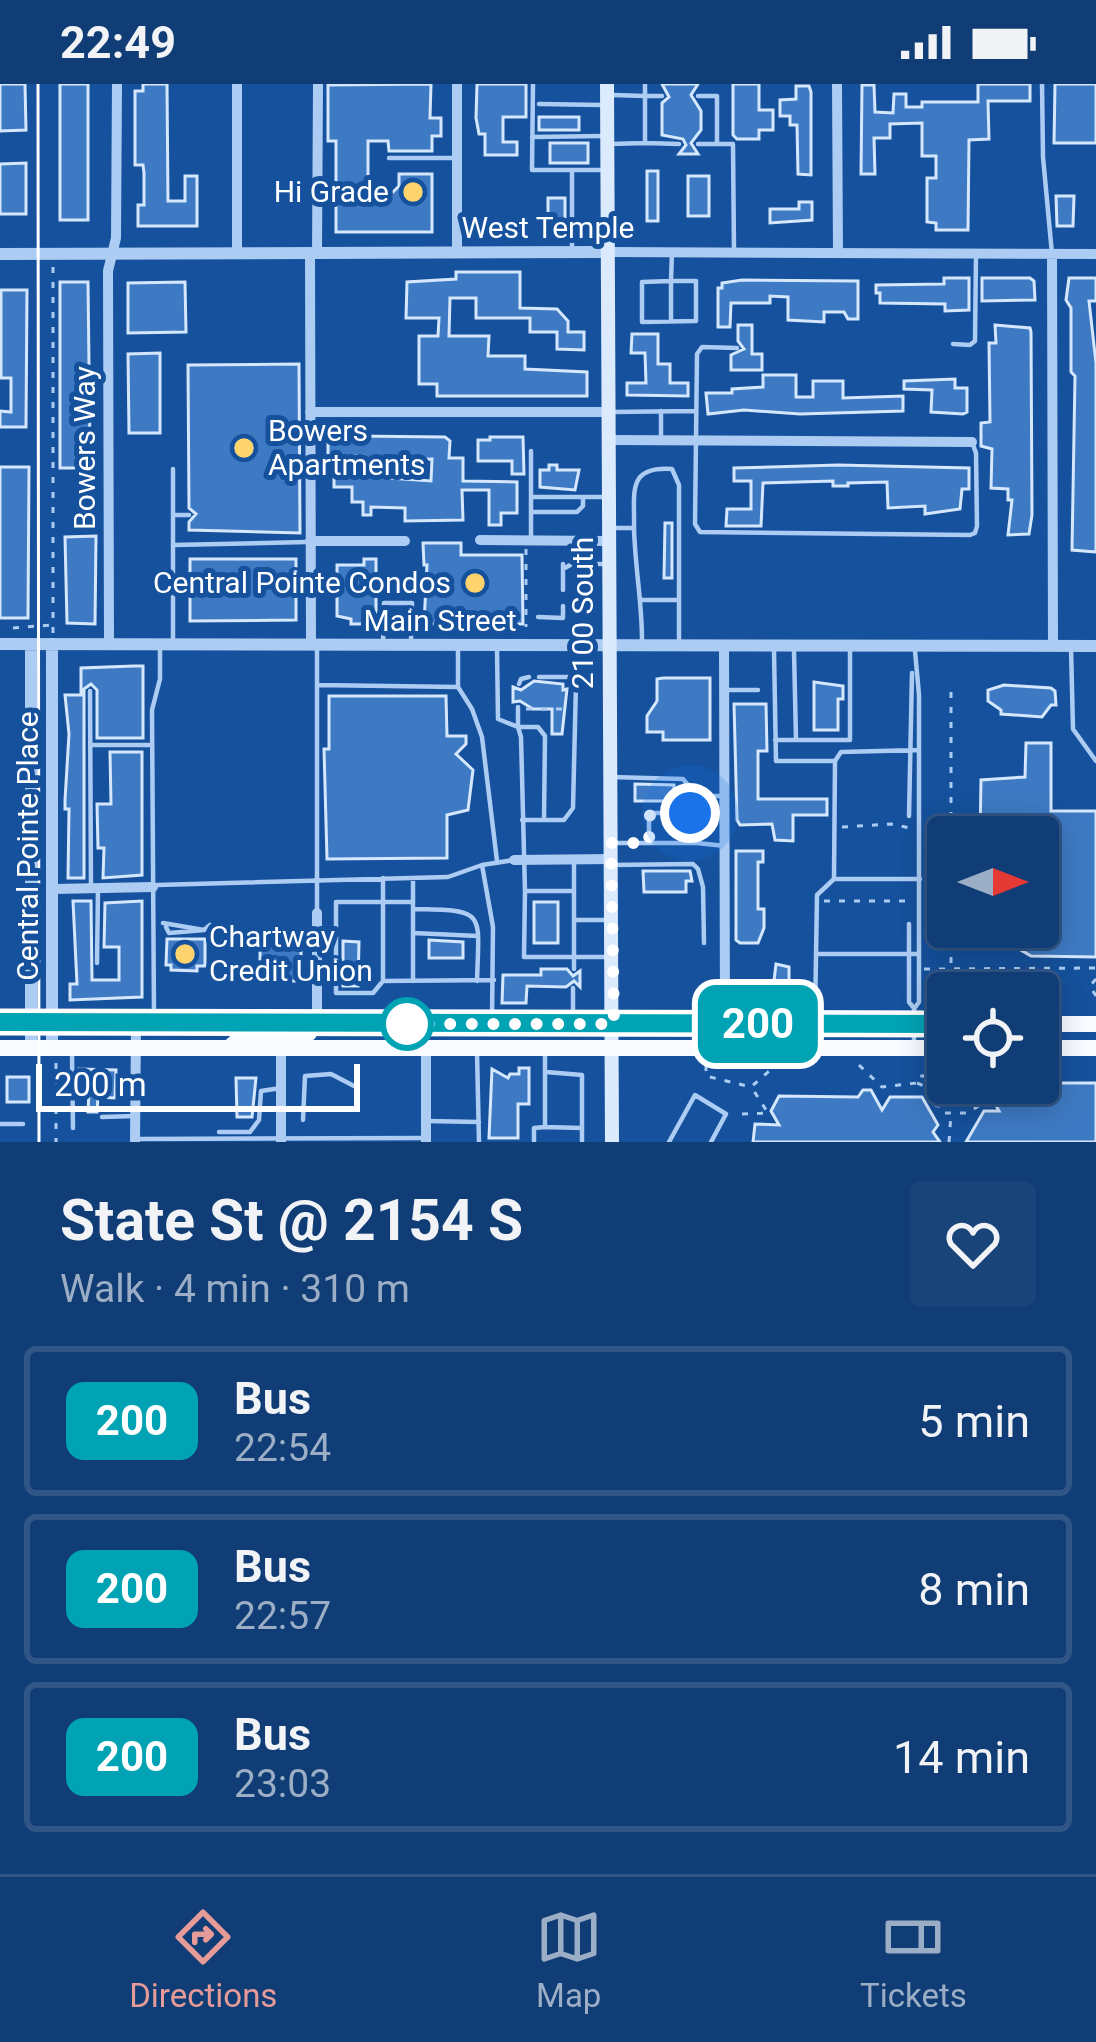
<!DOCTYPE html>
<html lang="en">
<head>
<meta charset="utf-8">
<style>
	:root { --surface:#103d75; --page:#19447a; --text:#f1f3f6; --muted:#9caec5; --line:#305687; --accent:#e69b98 }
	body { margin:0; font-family:Roboto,sans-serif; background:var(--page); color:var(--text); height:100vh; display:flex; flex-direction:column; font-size:45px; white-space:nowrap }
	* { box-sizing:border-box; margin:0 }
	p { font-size:39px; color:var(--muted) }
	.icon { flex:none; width:66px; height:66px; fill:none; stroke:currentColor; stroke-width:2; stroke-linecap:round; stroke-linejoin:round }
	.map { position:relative; height:1058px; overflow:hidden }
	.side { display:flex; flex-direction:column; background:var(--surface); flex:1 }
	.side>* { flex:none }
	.badge { padding:0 24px; border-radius:18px; font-size:42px; line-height:78px }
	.needle { width:78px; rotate:90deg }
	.buttons { position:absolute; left:927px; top:732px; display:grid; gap:24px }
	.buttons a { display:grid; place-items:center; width:132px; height:132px; border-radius:12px; background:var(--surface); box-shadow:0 6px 30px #0003,0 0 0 3px var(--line); font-size:60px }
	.scale { position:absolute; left:36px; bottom:30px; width:324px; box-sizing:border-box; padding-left:12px; border:6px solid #fff; border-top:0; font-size:33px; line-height:42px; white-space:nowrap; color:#fff; -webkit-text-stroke:9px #15519c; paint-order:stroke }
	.you { position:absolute; width:60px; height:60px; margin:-30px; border:9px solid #fff; border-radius:50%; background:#1a73e8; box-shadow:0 0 0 18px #1a73e833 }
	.map>.badge { position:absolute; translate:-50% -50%; box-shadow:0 0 0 6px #fff }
	.round { display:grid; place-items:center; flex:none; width:126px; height:126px; border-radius:12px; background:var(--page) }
	.summary { display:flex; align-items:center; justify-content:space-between; height:204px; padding:0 60px }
	h1 { font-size:57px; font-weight:700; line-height:90px }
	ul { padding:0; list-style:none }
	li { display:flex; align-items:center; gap:36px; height:150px; margin:0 24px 18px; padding:0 36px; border:6px solid var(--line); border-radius:12px }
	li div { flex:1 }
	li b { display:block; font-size:45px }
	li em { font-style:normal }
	li .badge { min-width:132px; font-weight:700; text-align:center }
	.status { display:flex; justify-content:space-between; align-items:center; height:84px; padding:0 60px; background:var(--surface); direction:ltr }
	.status svg { height:33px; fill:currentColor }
	.tab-bar { display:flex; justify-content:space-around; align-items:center; height:168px; border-top:3px solid var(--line); background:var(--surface); font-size:33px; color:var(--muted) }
	.tab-bar a { display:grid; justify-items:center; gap:6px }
	.tab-bar .active { color:var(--accent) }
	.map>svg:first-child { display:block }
</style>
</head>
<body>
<div class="status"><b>22:49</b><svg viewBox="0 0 49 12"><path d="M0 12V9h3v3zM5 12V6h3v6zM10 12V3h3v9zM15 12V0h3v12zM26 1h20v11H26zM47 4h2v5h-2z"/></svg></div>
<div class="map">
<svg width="1096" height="1058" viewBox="0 0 1096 1058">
	<rect width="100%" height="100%" fill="#15519c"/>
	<path fill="#3e7ac3" stroke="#d4e7fd" stroke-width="3" fill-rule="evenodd" d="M0,0H25L26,46L0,47Z
		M60,0H88V136H60Z
		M143,0H167L168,117H185V92H197V142H138V121H144V89L143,81H135V7H143Z
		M431,0L430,34H441V52H432V67H389L388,57H368V110H391L399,102V90H432V148H336V57H328V1Z
		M477,0H526V33H503V58H517V71H485V50H479L476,34Z
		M662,0H698L691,11L701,27V46L691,59L698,70H679L686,61L683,55L662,51V19L669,13Z
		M733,0H759V26H773V46H759V55H737L733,51Z
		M978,0H1030V17H988L989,55L969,56L968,146H936V139L927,138V94H936V72H922V39L890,40V54H874L875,90H861L862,1H874L875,28L893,29L894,10H906V23H922V18H978Z
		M1055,0H1096V59H1054Z
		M796,2H809L811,8V91L798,90L797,41H790V32H780V16L796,15Z
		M539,33H579V46H539Z
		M550,59H588V79H550Z
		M26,79V130H0V80Z
		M647,87H658V137H647Z
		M688,92H709V132H688Z
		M1056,112H1074L1073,142H1057Z
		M548,114H565V151H548Z
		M799,118H812V136L770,139V125H799Z
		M456,188H520V224L557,225L568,237V248H584V266L557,265V248H530V234H476V214H450L449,252H489L488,272H525V285L587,288V312H437V300H419V252H438L439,234H406L407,198L456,195Z
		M944,194H969V226L945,227V220L880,219V209H876V201L944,200Z
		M982,194H1030L1034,197L1035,216L982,217Z
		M1069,194H1096V217H1089L1096,279V468L1072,466L1075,292L1071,288V224L1066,216Z
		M742,196L858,197V235H848L844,228H824V238L788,236V213L770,212V219H731L730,243H718V204H722V199Z
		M60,198H88L90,365H77V384H60Z
		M185,198L186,248L128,249V199Z
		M1,206H27L26,343H0V327L11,328V294H1Z
		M738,241H752V270H762V286H731V271L744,265L738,257Z
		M995,241L1030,244L1031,248L1032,431L1029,450L1008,451L1012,416H1008V405L991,404L992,365L981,362V339L990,338L989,259H996Z
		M632,250H658V280H670V299H688V312L627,311V299H646L645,269H631Z
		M160,269V349H129L128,270Z
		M299,280L300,449L189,446V438L196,430L189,424L188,281Z
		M763,291H796V313H813V297H843V314L903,312V327L800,330L744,326L708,330L706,309H732V305L763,303Z
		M955,295V304H967V328L963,330L931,328L932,306L904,305V297Z
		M353,352L445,353L450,357L449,374H463V397L517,398V429H501V441H489V406H462L463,436L405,437V424L371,423V431H363V418H352V403H334V393H364V372H328V357H353ZM432,375L431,397L376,393V376Z
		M490,353H523L524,390H512V377H478V356H490Z
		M549,381H557V386H579L575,406L540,403V386H549Z
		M838,381L969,384V405H962L960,425L925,430V422L888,424L887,398L848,399V402H833V397L763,399L761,442H726L727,425H751V397H734V384Z
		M0,383H29L28,534H0Z
		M665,439H672V494H664Z
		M96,452L95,540L67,539L65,453Z
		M423,459H461V471H522L523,540H424L427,481H424Z
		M190,475H296V536L190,537Z
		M364,475H376V540H351V535L337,532V481H364Z
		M134,582H143V654H97V606L91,600L84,605V794H68L69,725H65V716L69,650L65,611H81V584Z
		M663,594H710V656H663V648H647V632L657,617V595Z
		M534,597L563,600V606L567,605L562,650H552V625H533L520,617L513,618V603L521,606Z
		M814,598L843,602V615H838V646H814Z
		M1004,601L1051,604L1055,607L1056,621H1051L1042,633L1001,630V626L988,617V606Z
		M329,612H446L447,652H466V660L456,670L473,686L468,726L447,731V774L327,775L324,665H329Z
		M734,620H766L767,667H758V715H827V731H793V757L775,756L772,740L740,741L737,736Z
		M1026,659H1051V727H1096V873L1031,872L1014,862L1002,843H1038V753H980L981,696L1025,693Z
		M110,668H142V791L103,794L104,764H98L97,720H111Z
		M635,700L674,701V717H635Z
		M736,767H763V778H758V825H764V844L758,859H740L736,856Z
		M643,787H690L692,797H686V808H644Z
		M73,817H91L92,896H119V863H104L105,819L142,817V913L70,916V900H77Z
		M534,818H558V859H534Z
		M260,854L301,855V897H280V886L271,877H260Z
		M167,855H205V882H197V887L171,886V881H166Z
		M429,856L463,858V874H429Z
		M343,857L359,858L358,902H343Z
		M776,880L789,883V921H771Z
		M541,885H567L573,892L580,887V903L574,897L566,903L527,902L526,919H502L503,891H541Z
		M519,984H529V1020H518V1054H489L492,985L508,994L510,990H519Z
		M79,985L116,986L115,1014L98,1013L97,1028H88L89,1007H80Z
		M7,993H29V1018H7Z
		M236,994H256L252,1033H237Z
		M992,999H1096V1058H966L984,1027H999L988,1007Z
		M863,1006H871L882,1026L890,1013H922L938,1041L933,1048L940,1058H753L755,1040L779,1041L771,1027L779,1012L858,1013Z"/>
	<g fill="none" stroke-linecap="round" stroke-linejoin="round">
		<path stroke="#acccf3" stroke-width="3" stroke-dasharray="6 9" stroke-linecap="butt" d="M526,465V543
			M13,544L51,541
			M53,549V182
			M951,608V753
			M526,625H566L568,621
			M842,743L891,740L910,744
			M973,753L974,740
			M928,775L948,774
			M824,817H910
			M926,817H948
			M951,843V883
			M924,885L1096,884
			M1096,895L1090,902L1096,912
			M1019,901H1031V907L1019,906Z
			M56,979V1058
			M706,981V992L751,1003L776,981
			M859,981L882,1003L917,999L920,992H948
			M917,999L924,1002L930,1019L941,1023L944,1029H967L982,1020L980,999
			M742,1030L768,1029L752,1004
			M949,1058L951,1030"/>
		<path stroke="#acccf3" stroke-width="4.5" d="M533,0L532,86H602
			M645,0V12H662
			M1042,0L1043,73L1052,170
			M698,12H717V60
			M539,20L602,21
			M532,53L602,52
			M645,59L679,60
			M610,60L645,59V12L613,11
			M698,60H733L734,168
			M389,74H457
			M572,165V86
			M671,237V197L642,198V238L696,237V197H671L672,168
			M953,260L970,261L975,257L976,170
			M737,264L702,263L697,270L695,440L700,448L970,451L975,449L977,442L976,369L972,358
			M612,328L696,327
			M661,357V327
			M173,385V461
			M531,413H603
			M531,428H577L583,422V413
			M173,431H189
			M615,444H634C635,483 642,518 642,556
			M634,444C635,409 626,382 672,385L679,401V516
			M531,457V367
			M563,485L572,480H604
			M563,506V480
			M642,516H679V561
			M538,533L563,534V522
			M173,555V461L307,458
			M317,561V825
			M383,561L384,519H412L411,557
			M1071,564L1073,645L1096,677
			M497,565L498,635L518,643L521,653L525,807H574
			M458,567V603L472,625L482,653L497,777
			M774,567L776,677H835L834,795L817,811L815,933
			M794,567L796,656
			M519,600L521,595L529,593
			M317,601L458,603
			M724,606H758
			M90,607L91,805
			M518,623V643H538L545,652L544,735
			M775,656H850V562
			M90,661H151
			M835,677L841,668L919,666
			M611,693L683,695L688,701L690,729
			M697,726V712H725
			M909,732L912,589
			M522,736H564L573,724L576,599L568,593H539
			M611,759C640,759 668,759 697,759V729H649V759
			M697,759L725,762
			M574,776V873H609
			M482,781L493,843L492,936
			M612,781L693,780L698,785L703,803L704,859
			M383,794V897L494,896
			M413,794V818
			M835,795H920
			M157,801L448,793L482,781L514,776
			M525,807L524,873H574V885
			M414,825C487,826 479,827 477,897
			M574,836H610
			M163,839L204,846L210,841
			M909,840V918L913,923
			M166,843L169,849L204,846
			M413,849L478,852
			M816,870H919
			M97,879L98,805
			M383,897L373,909H336V818H413V897
			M154,932L152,626L160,595V561
			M573,935V904
			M914,961V925L919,918V611L915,567
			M477,968L479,1058
			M545,969V1043L582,1044V1058
			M72,970L73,1044
			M546,988L582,991V1044
			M102,1033L135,1032
			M303,1036L305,992L331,990L354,1002
			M426,1037L479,1038
			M0,1040H23
			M219,1048H250L259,1036L261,1007L281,1004
			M138,1055L426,1054
			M534,1058V1044L545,1043
			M669,1058L695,1011L726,1030L711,1058"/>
		<path stroke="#acccf3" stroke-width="10" d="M837,0L838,169
			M608,168L1096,170
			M237,169V0
			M310,169L311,561
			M317,169L318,0
			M457,169V0
			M1052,170L1053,562
			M310,328H609
			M609,356L972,358
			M480,456L610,457
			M310,457H405
			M109,560L108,187L116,154L117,0
			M724,561L725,940
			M514,776L612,775
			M53,805L153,803
			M317,829V939
			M281,965V1058
			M426,965V1058
			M135,1058L136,939"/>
		<path stroke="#acccf3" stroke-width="12" d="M0,170L608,168
			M0,560L1096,562
			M31,560V964
			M52,964V560"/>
		<path stroke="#dbeafd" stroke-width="14" d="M607,0L612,1058"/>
		<path stroke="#f8fbff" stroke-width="16" d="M0,938L948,940
			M1038,940H1096
			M231,962C247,944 286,952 309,949
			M0,964H948
			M1038,964H1096"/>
		<path stroke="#fff" stroke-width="3" d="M38,0L39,1058"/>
	</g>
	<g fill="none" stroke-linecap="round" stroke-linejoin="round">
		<defs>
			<path id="line" d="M0,938L948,940"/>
		</defs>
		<use href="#line" stroke="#fff" stroke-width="27"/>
		<use href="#line" stroke="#00a3b4" stroke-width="18"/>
		<path stroke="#fff" stroke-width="12" stroke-dasharray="0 21.6" d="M407,940H614L611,759H649L650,729H690"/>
	</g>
	<g fill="#ffd46e" stroke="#15519c" stroke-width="4.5">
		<circle cx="413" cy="108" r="12"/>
		<circle cx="244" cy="364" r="12"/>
		<circle cx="475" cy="499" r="12"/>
		<circle cx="185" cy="870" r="12"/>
	</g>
	<circle fill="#fff" stroke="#00a3b4" stroke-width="6" cx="407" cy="940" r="24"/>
	<g text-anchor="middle" stroke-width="10" stroke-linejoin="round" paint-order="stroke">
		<g font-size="30" fill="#fff" stroke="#15519c" text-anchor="end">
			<text x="389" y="118">Hi Grade</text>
			<text x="268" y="357" text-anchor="start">Bowers<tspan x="268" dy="34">Apartments</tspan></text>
			<text x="451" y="509">Central Pointe Condos</text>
			<text x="209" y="863" text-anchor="start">Chartway<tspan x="209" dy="34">Credit Union</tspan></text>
		</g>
		<g font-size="30" fill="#fff" stroke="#15519c">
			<text x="548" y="154">West Temple</text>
			<text transform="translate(85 364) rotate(-90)" y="10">Bowers Way</text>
			<text transform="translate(583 529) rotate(-90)" y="10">2100 South</text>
			<text x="440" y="547">Main Street</text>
			<text transform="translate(28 762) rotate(-90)" y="10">Central Pointe Place</text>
		</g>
	</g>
</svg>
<div class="buttons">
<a><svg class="needle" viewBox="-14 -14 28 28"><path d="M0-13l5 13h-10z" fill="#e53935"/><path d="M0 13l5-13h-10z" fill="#9caec5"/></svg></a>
<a><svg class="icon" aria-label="locate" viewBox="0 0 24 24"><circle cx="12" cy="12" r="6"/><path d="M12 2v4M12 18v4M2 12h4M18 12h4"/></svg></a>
</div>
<div class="scale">200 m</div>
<div class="you" style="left:690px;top:729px"></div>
<b class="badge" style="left:758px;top:940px;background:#00a3b4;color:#fff">200</b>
</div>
<section class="side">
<div class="summary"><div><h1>State St @ 2154 S</h1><p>Walk · 4 min · 310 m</p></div><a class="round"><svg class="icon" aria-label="heart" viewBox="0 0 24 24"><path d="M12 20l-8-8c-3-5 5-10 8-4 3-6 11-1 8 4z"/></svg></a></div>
<ul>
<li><span class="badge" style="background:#00a3b4;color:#fff">200</span><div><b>Bus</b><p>22:54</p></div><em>5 min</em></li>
<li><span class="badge" style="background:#00a3b4;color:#fff">200</span><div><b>Bus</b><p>22:57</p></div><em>8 min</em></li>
<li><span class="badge" style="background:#00a3b4;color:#fff">200</span><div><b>Bus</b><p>23:03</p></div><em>14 min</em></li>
</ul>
</section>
<nav class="tab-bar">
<a class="active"><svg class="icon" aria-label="directions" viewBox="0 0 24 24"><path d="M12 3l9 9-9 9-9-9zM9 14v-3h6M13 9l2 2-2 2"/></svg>Directions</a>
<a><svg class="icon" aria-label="map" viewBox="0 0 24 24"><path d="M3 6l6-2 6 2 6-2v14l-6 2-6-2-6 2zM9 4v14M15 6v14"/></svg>Map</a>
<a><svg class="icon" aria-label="tickets" viewBox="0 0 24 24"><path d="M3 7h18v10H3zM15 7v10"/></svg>Tickets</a>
</nav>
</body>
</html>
